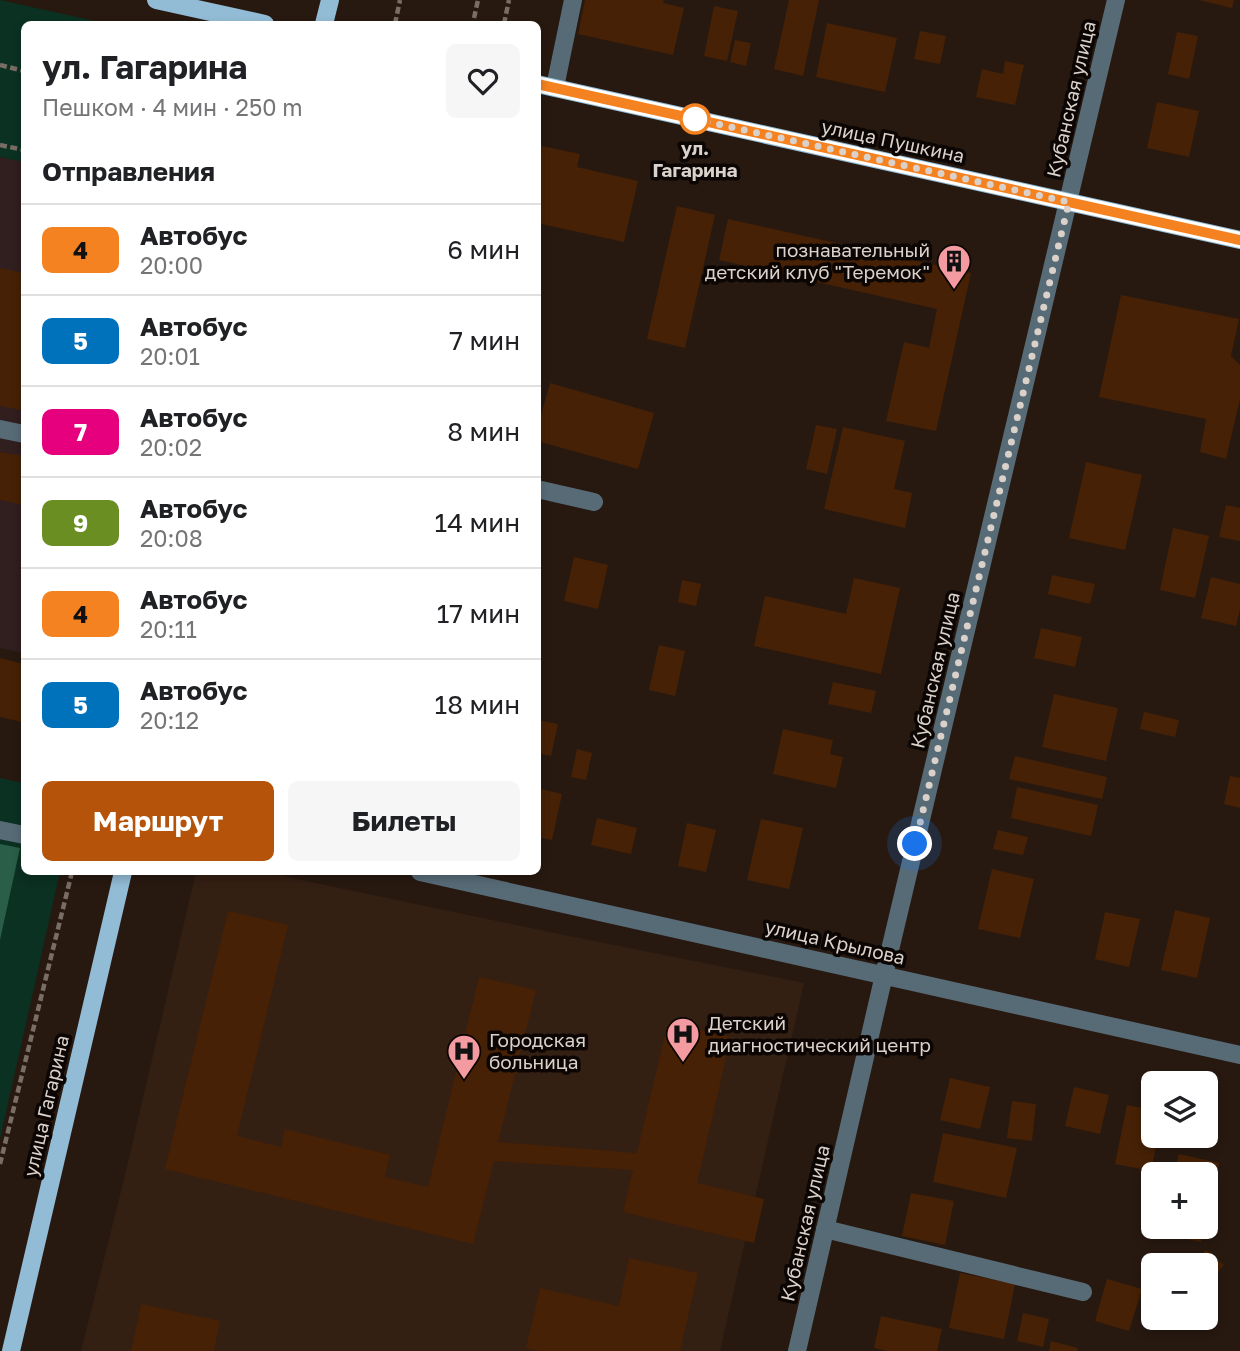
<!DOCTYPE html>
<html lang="ru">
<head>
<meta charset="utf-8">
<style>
	:root { --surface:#fff; --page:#f6f6f6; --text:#202124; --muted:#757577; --line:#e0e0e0; --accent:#b45309 }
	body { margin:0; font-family:"Golos Text",sans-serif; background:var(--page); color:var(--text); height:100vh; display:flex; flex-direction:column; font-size:26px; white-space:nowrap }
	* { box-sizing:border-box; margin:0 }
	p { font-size:23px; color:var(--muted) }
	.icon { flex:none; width:38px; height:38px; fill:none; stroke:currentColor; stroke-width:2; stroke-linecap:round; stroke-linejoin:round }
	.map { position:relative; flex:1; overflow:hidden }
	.panel { position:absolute; left:21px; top:21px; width:520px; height:854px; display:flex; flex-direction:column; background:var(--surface); border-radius:10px; box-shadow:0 4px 10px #0003 }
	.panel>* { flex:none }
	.badge { padding:0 14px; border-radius:10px; font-size:24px; line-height:46px }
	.fabs { position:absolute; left:1141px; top:1071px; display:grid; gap:14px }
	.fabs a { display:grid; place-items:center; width:77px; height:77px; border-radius:10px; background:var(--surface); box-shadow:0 4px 10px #0003; font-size:35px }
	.you { position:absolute; width:35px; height:35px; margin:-18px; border:5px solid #fff; border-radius:50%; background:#1a73e8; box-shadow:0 0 0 10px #1a73e833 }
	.map>.badge { position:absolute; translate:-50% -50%; box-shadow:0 0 0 4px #fff }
	h2 { padding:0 21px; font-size:26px; line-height:63px }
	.round { display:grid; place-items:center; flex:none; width:74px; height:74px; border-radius:10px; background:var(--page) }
	.summary { display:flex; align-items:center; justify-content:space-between; height:119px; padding:0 21px }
	h1 { font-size:33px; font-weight:700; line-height:52px }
	.button { display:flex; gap:14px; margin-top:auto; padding:14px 21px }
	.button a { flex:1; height:80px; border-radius:10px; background:var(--accent); color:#fff; font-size:28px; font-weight:700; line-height:80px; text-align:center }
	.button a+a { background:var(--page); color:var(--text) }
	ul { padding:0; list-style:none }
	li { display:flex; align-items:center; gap:21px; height:91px; padding:0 21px; border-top:2px solid var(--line) }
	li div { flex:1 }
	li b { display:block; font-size:26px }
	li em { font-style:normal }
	li .badge { min-width:77px; font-weight:700; text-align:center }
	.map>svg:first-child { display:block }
</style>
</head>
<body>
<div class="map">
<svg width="1240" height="1351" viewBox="0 0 1240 1351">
	<rect width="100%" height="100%" fill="#271910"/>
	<path fill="#341f13" d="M196,872H263L564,935L804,983L720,1351H81L124,1179Z"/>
	<path fill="#311e1f" d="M0,157L24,162V653L0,648Z"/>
	<path fill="#0a3122" d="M0,0L108,24H24V162L0,157Z
		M0,778L24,783V872H60L0,1139Z"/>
	<path fill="#2a5e48" d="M0,844L20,848L0,940Z"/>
	<path fill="#462105" d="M585,0H664L663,3L684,8L673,55L578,34Z
		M789,0H819L803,76L774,69Z
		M1199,0H1234L1232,8Z
		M714,6L738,11L727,61L704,56Z
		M827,23L897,38L885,92L816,77Z
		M920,31L946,36L940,64L914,59Z
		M1177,32L1198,36L1189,79L1168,74Z
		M735,40L751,43L746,66L730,62Z
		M1005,61L1024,65L1015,105L976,97L982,69L1003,74Z
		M1157,102L1199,111L1189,157L1147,148Z
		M537,145L580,154L577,167L638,181L624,242L537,223Z
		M677,206L715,215L685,348L647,339Z
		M728,219L971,273L936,431L886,421L904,342L929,348L937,309L719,260Z
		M0,268L24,273V395L21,410L0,406Z
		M1121,295L1239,319L1231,356L1240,365V399L1226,459L1200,452L1206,419L1099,397Z
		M550,383L654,413L638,469L537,441V429Z
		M816,425L837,429L827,474L806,469Z
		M843,427L905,441L894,489L912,493L905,528L824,509Z
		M0,452L24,456V505L0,500Z
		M1086,462L1142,475L1125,550L1069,538Z
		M1226,505L1240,508V541L1219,537Z
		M1173,528L1209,536L1195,598L1160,590Z
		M574,557L608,565L598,609L564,601Z
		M1052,575L1095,584L1090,604L1048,594Z
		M1211,577L1240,584V609L1236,626L1201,618Z
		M854,578L900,588L881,674L754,646L765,596L846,614Z
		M682,580L701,584L696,606L678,602Z
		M1041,628L1082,637L1075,667L1034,658Z
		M659,645L685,651L675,696L649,690Z
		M0,658L24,664V709L22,722L0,717Z
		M833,682L876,691L871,713L828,704Z
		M1054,694L1118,708L1106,761L1042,747Z
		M1144,712L1179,720L1175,737L1140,729Z
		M538,720L558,724L551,756L537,753Z
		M783,729L833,740L830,754L843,757L836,788L773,774Z
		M577,749L592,753L586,780L571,777Z
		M1015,756L1107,777L1102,799L1009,779Z
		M1230,776L1240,778V808L1224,804Z
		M1017,787L1098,805L1091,836L1011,818Z
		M537,788L562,794L552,840L537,837Z
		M597,818L637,828L631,854L591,845Z
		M761,819L803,828L789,889L747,880Z
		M687,823L716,830L706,872L678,866Z
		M998,830L1028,837L1023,855L993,849Z
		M992,869L1034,879L1020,938L978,929Z
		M1175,910L1210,918L1197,978L1161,970Z
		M228,911L288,925L237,1136L281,1147L285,1129L390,1155L385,1177L428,1187L479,977L536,990L498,1142L637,1153L668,1022L731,1037L697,1183L764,1199L754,1243L623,1212L633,1170L494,1161L473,1244L165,1169Z
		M1105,912L1140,919L1129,967L1095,959Z
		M950,1078L990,1087L980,1129L940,1120Z
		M1074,1087L1109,1095L1100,1134L1065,1126Z
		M1012,1101L1036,1104L1032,1141L1007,1138Z
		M1127,1105L1153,1110V1136H1158L1151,1171L1115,1164Z
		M943,1133L1017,1148L1006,1198L933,1182Z
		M1181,1136H1202L1200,1145L1180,1140Z
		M1179,1154L1219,1163L1207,1216L1206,1174H1174Z
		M911,1193L954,1201L945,1245L902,1236Z
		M1161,1227H1204L1201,1242L1160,1233Z
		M1206,1250L1224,1265L1206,1286V1265H1193Z
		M629,1258L698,1273L680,1351H539L526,1348L540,1288L619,1306Z
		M960,1273L1015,1284L1004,1339L949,1328Z
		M1107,1279L1142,1289L1129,1331L1095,1321Z
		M141,1304L220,1321L214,1351H131Z
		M1023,1313L1049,1319L1043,1347L1017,1341Z
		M881,1316L942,1329L937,1351H888L874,1348Z
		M1051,1341L1078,1348L1077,1351H1049Z"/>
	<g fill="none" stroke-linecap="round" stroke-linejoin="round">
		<path stroke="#796d65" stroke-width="4.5" stroke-dasharray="7 3.5" stroke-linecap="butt" d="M474,18L478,0
			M395,24L400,0
			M504,24L509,0
			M0,65L24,71
			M0,145L24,150
			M185,872H186
			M0,1164L72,872"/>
		<path stroke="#576b77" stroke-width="18" d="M555,87L573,0
			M0,429L24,434
			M537,489L594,502
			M0,830L24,835
			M420,872L1240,1055
			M825,1229L1083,1292
			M797,1351L884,975L1116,0"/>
		<path stroke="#92bbd5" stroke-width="18" d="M156,0L265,24
			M324,24L330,0
			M537,84L1240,240
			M11,1351L123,872"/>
	</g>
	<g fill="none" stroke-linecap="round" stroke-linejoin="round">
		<defs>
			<path id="line" d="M537,84L1240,240"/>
		</defs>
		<use href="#line" stroke="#fff" stroke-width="16"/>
		<use href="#line" stroke="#f58220" stroke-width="10"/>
		<path stroke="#dbd1cb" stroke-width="7" stroke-dasharray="0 12.6" d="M695,119L1069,202L915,844"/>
	</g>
	<defs>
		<symbol id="building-pin" viewBox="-11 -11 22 30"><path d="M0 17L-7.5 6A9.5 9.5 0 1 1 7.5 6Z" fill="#f49aa1" stroke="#0b0603"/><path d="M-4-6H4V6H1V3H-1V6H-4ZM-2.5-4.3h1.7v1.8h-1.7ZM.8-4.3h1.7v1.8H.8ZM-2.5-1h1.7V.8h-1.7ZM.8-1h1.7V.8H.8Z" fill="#111"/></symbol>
		<symbol id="hospital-pin" viewBox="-11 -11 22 30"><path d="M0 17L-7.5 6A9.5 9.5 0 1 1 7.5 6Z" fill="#f49aa1" stroke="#0b0603"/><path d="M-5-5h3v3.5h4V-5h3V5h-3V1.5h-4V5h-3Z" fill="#111"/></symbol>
	</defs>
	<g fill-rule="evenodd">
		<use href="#building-pin" x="935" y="242" width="38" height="52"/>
		<use href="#hospital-pin" x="664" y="1015" width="38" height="52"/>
		<use href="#hospital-pin" x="445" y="1032" width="38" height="52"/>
	</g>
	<circle fill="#fff" stroke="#f58220" stroke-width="3.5" cx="695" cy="119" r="14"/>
	<g text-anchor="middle" stroke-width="7" stroke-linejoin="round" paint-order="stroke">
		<g font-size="19" fill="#dbd1cb" stroke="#0b0603">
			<text transform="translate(1071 99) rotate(-77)" y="7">Кубанская улица</text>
			<text transform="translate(893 141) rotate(12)" y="7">улица Пушкина</text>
			<text transform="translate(935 670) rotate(-77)" y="7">Кубанская улица</text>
			<text transform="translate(835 942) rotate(13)" y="7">улица Крылова</text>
			<text transform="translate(46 1106) rotate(-77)" y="7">улица Гагарина</text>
			<text transform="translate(805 1223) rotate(-77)" y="7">Кубанская улица</text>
		</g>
		<g font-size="19" font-weight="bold" fill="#dbd1cb" stroke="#0b0603">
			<text x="695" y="155">ул.<tspan x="695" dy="22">Гагарина</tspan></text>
		</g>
		<g font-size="19" fill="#dbd1cb" stroke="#0b0603" text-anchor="start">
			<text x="930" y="257" text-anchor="end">познавательный<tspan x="930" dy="22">детский клуб "Теремок"</tspan></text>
			<text x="708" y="1030">Детский<tspan x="708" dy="22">диагностический центр</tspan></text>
			<text x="489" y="1047">Городская<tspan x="489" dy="22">больница</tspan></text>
		</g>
	</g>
</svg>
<div class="fabs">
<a><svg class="icon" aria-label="layers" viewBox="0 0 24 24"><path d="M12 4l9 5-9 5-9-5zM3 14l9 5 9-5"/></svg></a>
<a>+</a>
<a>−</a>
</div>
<div class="you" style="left:915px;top:844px"></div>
<section class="panel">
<div class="summary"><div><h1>ул. Гагарина</h1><p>Пешком · 4 мин · 250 m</p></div><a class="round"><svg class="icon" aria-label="heart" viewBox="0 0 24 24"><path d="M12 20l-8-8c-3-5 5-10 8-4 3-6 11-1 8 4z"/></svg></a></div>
<h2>Отправления</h2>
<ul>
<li><span class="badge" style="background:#f58220;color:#111">4</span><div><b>Автобус</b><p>20:00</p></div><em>6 мин</em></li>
<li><span class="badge" style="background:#0072bc;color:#fff">5</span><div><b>Автобус</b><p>20:01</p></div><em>7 мин</em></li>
<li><span class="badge" style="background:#e6007e;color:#fff">7</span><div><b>Автобус</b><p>20:02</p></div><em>8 мин</em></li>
<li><span class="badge" style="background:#6b8e23;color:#fff">9</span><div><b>Автобус</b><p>20:08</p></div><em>14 мин</em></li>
<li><span class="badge" style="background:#f58220;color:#111">4</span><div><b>Автобус</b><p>20:11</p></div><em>17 мин</em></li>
<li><span class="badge" style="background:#0072bc;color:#fff">5</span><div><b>Автобус</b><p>20:12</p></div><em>18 мин</em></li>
</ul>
<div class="button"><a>Маршрут</a><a>Билеты</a></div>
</section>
</div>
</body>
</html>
